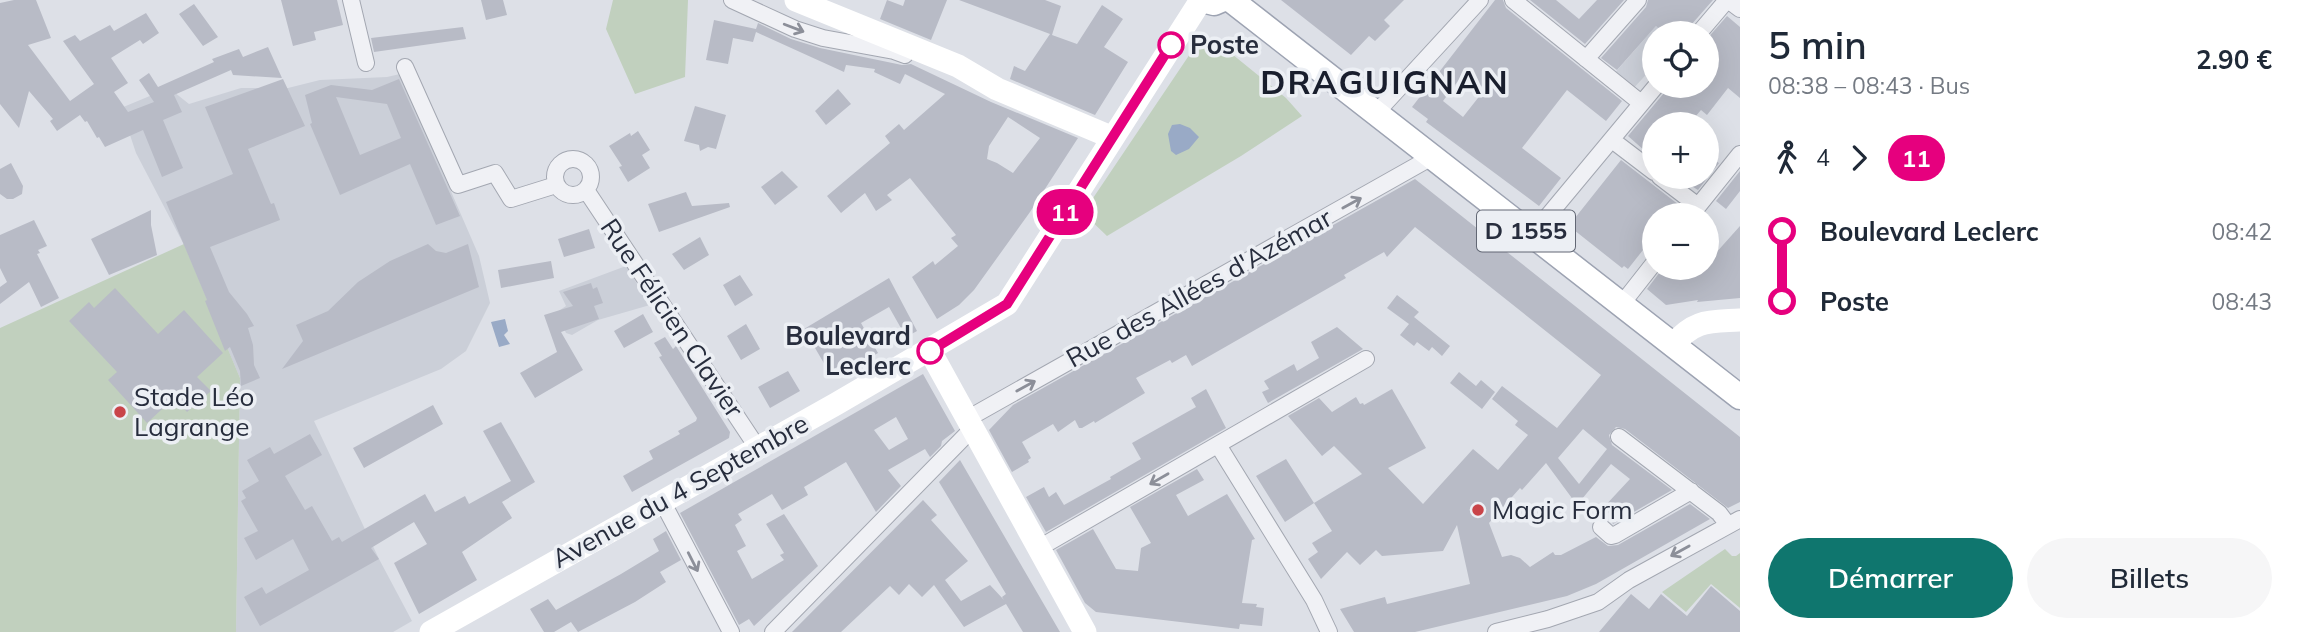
<!DOCTYPE html>
<html lang="fr">
<head>
<meta charset="utf-8">
<style>
	:root { --surface:#fff; --page:#f6f6f7; --text:#1f2937; --muted:#747a83; --accent:#0f766e }
	body { margin:0; font-family:Mulish,sans-serif; background:var(--page); color:var(--text); height:100vh; display:flex; flex-direction:column; font-size:26px; white-space:nowrap }
	* { box-sizing:border-box; margin:0 }
	p { font-size:23px; color:var(--muted) }
	.icon { flex:none; width:38px; height:38px; fill:none; stroke:currentColor; stroke-width:2; stroke-linecap:round; stroke-linejoin:round }
	.map { position:relative; flex:1; overflow:hidden }
	.panel { display:flex; flex-direction:column; background:var(--surface); width:560px }
	.panel>* { flex:none }
	.badge { padding:0 14px; border-radius:23px; font-size:24px; line-height:46px }
	.tools { position:absolute; left:1642px; top:21px; display:grid; gap:14px }
	.tools a { display:grid; place-items:center; width:77px; height:77px; border-radius:50%; background:var(--surface); box-shadow:0 7px 28px #0002; font-size:35px }
	.map>.badge { position:absolute; translate:-50% -50%; box-shadow:0 0 0 4px #fff }
	.legs { display:flex; align-items:center; gap:10px; height:77px; padding:0 28px; font-size:23px }
	.legs p { margin-inline-start:auto }
	.head { display:flex; align-items:center; justify-content:space-between; height:119px; padding:0 28px }
	h1 { font-size:38px; font-weight:600; line-height:52px }
	.cta { display:flex; gap:14px; margin-top:auto; padding:14px 28px }
	.cta a { flex:1; height:80px; border-radius:42px; background:var(--accent); color:#fff; font-size:28px; font-weight:600; line-height:80px; text-align:center }
	.cta a+a { background:var(--page); color:var(--text) }
	ul { padding:0 28px; list-style:none }
	li { display:flex; align-items:center; gap:24px; height:70px; font-size:26px }
	li i { display:grid; place-items:center; width:10px; height:100%; margin:0 9px; background:currentColor }
	li i::after { content:''; width:18px; height:18px; margin:-9px; border:5px solid; border-radius:50%; background:var(--surface) }
	li p { margin-inline-start:auto }
	li:first-child i { background:linear-gradient(#0000 50%,currentColor 0) }
	li:last-child i { background:linear-gradient(currentColor 50%,#0000 0) }
	main { display:flex; flex:1; min-height:0 }
	.map>svg:first-child { display:block }
</style>
</head>
<body>
<main>
<div class="map">
<svg width="1740" height="632" viewBox="0 0 1740 632">
	<rect width="100%" height="100%" fill="#dde0e7"/>
	<path fill="#cbcfd8" d="M1656,26L1663,33H1654V66L1631,91L1613,75Z
		M400,74L479,256L490,303L466,351L441,369L314,421L379,559L412,621L393,632H236L240,378L183,243L136,153L121,108L169,88L189,104L241,88H288L320,80L387,77Z
		M626,266L650,305L598,320L572,335L566,333L557,312L566,306L559,291Z"/>
	<path fill="#c1d0be" d="M613,0H688L685,77L635,94L606,29Z
		M1211,37L1286,98L1302,116L1241,156L1107,236L1083,213L1198,42Z
		M184,244L240,378L236,632H0V328Z
		M1725,549L1732,556H1736L1740,553V608L1711,584L1686,612L1662,592Z"/>
	<path fill="#99aac6" d="M1180,124L1190,128L1199,137L1189,149L1176,155L1171,151L1168,134L1172,125Z
		M505,319L508,331L504,335L510,344L499,347L491,322Z"/>
	<path fill="#b8bbc6" fill-rule="evenodd" d="M14,0H36L51,38L28,45L70,101L94,84L63,41L75,35L80,41L110,25L114,31L146,13L159,33L143,44L140,40L111,58L128,83L114,92L128,112L154,102L139,80L149,73L158,87L214,62L212,59L239,49L243,57L268,47L282,78L233,75L231,70L174,95L182,112L163,120L183,168L162,177L143,130L105,147L99,137L97,138L87,121L85,122L80,115L57,131L50,121L53,119L29,91L19,128L0,104V3Z
		M281,0H337L343,25L314,32L316,40L293,46Z
		M481,0H503L507,15L486,20Z
		M887,0L903,6L905,0H947L931,40L880,19Z
		M959,0H1045L1061,6L1052,35L1077,44L1102,5L1123,19L1104,47L1128,62L1095,115L1010,79L1014,66L1025,71L1050,34Z
		M1281,0H1404L1384,20L1390,26L1375,41L1369,36L1351,55Z
		M1495,0H1503L1506,8L1622,101L1606,121L1567,90L1522,148L1561,178L1539,206L1426,122L1428,119L1412,107ZM1464,73L1485,89L1463,117L1443,101Z
		M1530,0H1556L1579,19L1597,0H1624L1585,44Z
		M1648,0H1713L1684,33H1663L1656,26L1617,70L1601,58L1646,7Z
		M194,4L218,37L203,46L179,14Z
		M1727,16L1740,27V98L1728,88L1707,115L1701,110L1689,124H1654V159L1628,136L1664,93L1666,86H1706V40Z
		M714,20L756,29L758,23L791,39L820,48L902,65L911,64L991,102L1078,138L1030,212L974,290L959,305L937,319L912,277L933,261L935,265L958,246L951,238L956,235L910,178L887,195L892,200L876,211L865,193L841,213L827,196L890,143L885,136L899,124L904,130L945,94L905,74L900,84L874,72L875,69L846,65L844,72L756,32L753,42L733,38L728,64L706,60ZM1008,117L1040,138L1013,173L997,163L987,159L989,146Z
		M463,27L466,39L374,52L371,38Z
		M283,79L305,126L248,149L271,204L274,203L280,220L210,247L229,292L247,314L254,326L248,328L253,345L254,365L260,378L241,386L240,371L230,347L225,351L205,301L207,300L166,202L233,174L205,107Z
		M399,79L460,216L436,225L410,164L340,195L310,124L312,123L305,95L331,85L372,90ZM336,97L387,104L401,138L360,155Z
		M838,89L851,104L826,125L815,111Z
		M695,106L726,115L716,149L708,147L700,151L699,145L684,141Z
		M638,131L650,150L642,155L650,168L628,182L619,167L622,166L609,146L630,133L631,136Z
		M1706,156L1719,163L1698,190L1677,177H1706Z
		M1621,160L1679,205L1671,215H1654V236L1628,269L1624,266L1622,268L1574,230L1576,228L1571,223Z
		M11,163L23,186L22,194L13,199H7L0,194V169Z
		M782,171L798,187L775,205L761,187Z
		M1740,171V191L1726,209L1716,201Z
		M1415,179L1740,437V502L1728,508L1625,429L1616,427L1609,435L1612,445L1672,490L1613,524L1612,522L1615,519L1603,508L1630,479L1611,464L1577,505L1546,463L1522,490L1520,488L1489,523L1502,557L1511,555L1520,558L1530,567L1553,552L1555,555H1561L1596,537L1608,546L1618,545L1690,504L1710,519L1596,584L1567,596L1415,632H1354L1340,609L1385,597L1387,604L1470,584L1457,525L1443,551L1382,556L1376,550L1360,565L1347,552L1321,579L1308,559L1318,552L1312,543L1332,531L1314,503L1362,474L1334,446L1322,456L1288,416L1319,398L1332,412L1356,397L1360,404L1363,403L1364,405L1392,389L1426,448L1388,468L1423,504L1473,449L1498,470L1528,435L1515,425L1518,421L1492,399L1502,386L1557,428L1601,375L1415,227L1387,257L1384,252L1344,275L1346,278L1192,366L1186,355L1172,363L1170,360L1136,378L1145,393L1095,423L1094,421L1082,428H1079L1075,420L1058,432L1053,424L1022,442L1031,458L1028,460L1029,462L1012,472L989,430L1013,405ZM1583,429L1607,449L1579,484L1558,458Z
		M686,192L692,206L729,203L730,207L659,232L648,204Z
		M151,210V225L157,255L109,275L91,239Z
		M34,220L47,246L38,250L40,253L37,254L59,298L41,307L29,282L0,304V287L7,282L0,268V235Z
		M1740,226V298L1697,302L1698,300L1666,305L1647,289L1663,268H1683L1694,277L1703,268H1706V264Z
		M589,229L595,248L564,257L558,239Z
		M700,237L709,255L684,270L672,254Z
		M428,244L436,251L446,253L468,244L479,287L282,369L303,341L296,325L328,311L358,282L390,261Z
		M551,261L554,278L501,288L498,270Z
		M740,275L753,295L735,306L723,285Z
		M889,278L917,331L906,337L889,307L861,323L878,353L844,373L839,366L829,372L804,329Z
		M591,283L593,289L597,287L603,303L594,306L599,319L561,332L583,370L535,398L520,373L557,352L544,315L573,306L563,292Z
		M115,288L158,334L184,310L223,353L197,377L211,391L187,412L174,398L147,423L108,380L117,372L69,321L89,302L94,308Z
		M1397,295L1419,312L1414,317L1450,346L1442,356L1432,347L1429,351L1417,342L1414,346L1400,335L1409,324L1387,308Z
		M643,314L653,332L624,348L614,331Z
		M746,324L760,349L741,360L727,336Z
		M1337,327L1363,349L1268,403L1262,392L1269,389L1264,381L1294,364L1297,371L1319,358L1311,342Z
		M665,337L673,349L676,346L730,432L729,438L632,492L623,476L653,459L649,451L680,434L678,431L696,421L697,418L659,357L662,356L654,343Z
		M788,371L800,391L770,408L758,387Z
		M1459,372L1476,386L1481,380L1495,392L1482,409L1450,383Z
		M923,374L955,431L942,441L941,446L930,457L925,449L888,470L901,486L876,512L846,462L804,487L808,495L782,510L772,494L738,514L742,520L735,525L746,546L737,551L752,579L784,560L780,555L784,553L766,524L784,514L818,566L754,626L749,619L739,625L680,513ZM896,417L908,439L889,450L874,430Z
		M1206,389L1226,428L1046,532L1026,497L1044,487L1049,497L1056,492L1064,505L1111,479L1110,477L1141,459L1132,443L1196,407L1191,398Z
		M433,405L443,424L364,468L353,448Z
		M501,422L535,482L502,502L512,518L462,552L477,580L419,614L394,563L427,544L414,522L371,548L379,559L260,626L244,597L262,587L266,594L309,570L293,539L256,560L244,538L258,531L241,501L246,498L242,491L259,481L247,460L270,447L274,454L310,434L322,455L285,476L305,510L312,506L332,541L339,537L342,542L425,494L435,512L465,496L469,504L511,481L483,431Z
		M1286,459L1314,503L1285,522L1256,476Z
		M960,460L1060,632H1023L1006,604L964,627L934,585L922,597L909,584L899,595L890,586L841,632H792L923,500L937,515L931,520L968,561L945,580L961,601L990,585L1004,600L1002,597L1006,594L939,482Z
		M1197,469L1204,480L1176,495L1188,516L1227,494L1255,539L1252,540L1242,603L1257,604L1256,607L1264,608L1262,626L1240,624L1239,629L1096,612L1085,603L1056,550L1093,529L1116,569L1138,571L1141,548L1151,543L1130,507Z
		M666,531L681,560L660,572L666,582L635,602L578,632L571,622L554,632H544L530,609L548,599L556,610L621,574L659,551L653,539Z
		M1711,586L1740,611V632H1599L1631,594L1649,609L1661,594L1687,616Z"/>
	<g fill="none" stroke-linecap="round" stroke-linejoin="round">
		<defs>
			<path id="street" d="M351,0L366,63
				M732,0L795,29L823,38L894,51L905,55
				M1513,0L1641,103
				M1728,0L1740,9
				M1699,33L1727,0
				M1586,59L1638,0
				M405,67L458,185L495,173L511,199L556,185
				M1376,113L1480,0
				M1612,140L1654,172
				M555 177a18 18 0 1 1 36 0a18 18 0 1 1-36 0Z
				M1660,177L1698,206
				M586,190L757,447
				M1691,215L1740,154
				M1532,235L1656,86
				M1621,305L1654,263
				M967,419L1432,157
				M1619,437L1719,513L1728,525
				M1218,445L1314,600L1329,632
				M662,501L731,632
				M1601,527L1611,536L1615,535L1691,491
				M1039,548L1366,359
				M773,632L972,429
				M1496,632L1548,619L1598,602L1629,580L1740,519"/>
			<path id="primary" d="M1202,0L1214,3L1221,0
				M1231,0L1740,397"/>
		</defs>
		<use href="#street" stroke="#a3a7b1" stroke-width="18"/>
		<use href="#primary" stroke="#9da3b2" stroke-width="27"/>
		<use href="#street" stroke="#f0f1f5" stroke-width="16"/>
		<path stroke="#fff" stroke-width="23" d="M796,0L958,66L997,89L1111,137
			M1673,345C1695,319 1709,322 1740,320
			M930,351L1085,632
			M431,632L836,404L1007,304L1201,0"/>
		<use href="#primary" stroke="#fff" stroke-width="24"/>
	</g>
	<defs><path id="oneway-shaft" d="M-6 0H5M1.5-3L5.5 0L1.5 3" fill="none" stroke-width="1.6" stroke-linecap="round" stroke-linejoin="round" transform="scale(1.75)"/></defs>
	<g stroke="#8c8f99">
		<use href="#oneway-shaft" transform="translate(794 28) rotate(21)"/>
		<use href="#oneway-shaft" transform="translate(1352 203) rotate(-29)"/>
		<use href="#oneway-shaft" transform="translate(1026 386) rotate(-29)"/>
		<use href="#oneway-shaft" transform="translate(1159 479) rotate(150)"/>
		<use href="#oneway-shaft" transform="translate(1680 551) rotate(151)"/>
		<use href="#oneway-shaft" transform="translate(693 562) rotate(63)"/>
	</g>
	<g fill="none" stroke-linecap="round" stroke-linejoin="round">
		<defs>
			<path id="line-1" d="M930,351L1007,304L1171,45"/>
		</defs>
		<use href="#line-1" stroke="#fff" stroke-width="16"/>
		<use href="#line-1" stroke="#e6007e" stroke-width="10"/>
	</g>
	<g fill="#fff" stroke="#e6007e" stroke-width="3.5">
		<circle cx="1171" cy="45" r="12"/>
		<circle cx="930" cy="351" r="12"/>
	</g>
	<g fill="#c94449" stroke="#eceff4" stroke-width="2.5">
		<circle cx="120" cy="412" r="7"/>
		<circle cx="1478" cy="510" r="7"/>
	</g>
	<g text-anchor="middle" stroke-width="7" stroke-linejoin="round" paint-order="stroke">
		<rect fill="#eceff4" stroke="#626774" stroke-width="2" x="1477" y="210.5" width="98" height="41" rx="5"/>
		<g font-size="24" font-weight="bold" fill="#272d3d">
			<text x="1526" y="239">D 1555</text>
		</g>
		<g font-size="26" font-weight="bold" fill="#272d3d" stroke="#eceff4" text-anchor="start">
			<text x="1190" y="54">Poste</text>
			<text x="911" y="345" text-anchor="end">Boulevard<tspan x="911" dy="30">Leclerc</tspan></text>
		</g>
		<g font-size="26" fill="#272d3d" stroke="#eceff4">
			<text transform="translate(1199 288) rotate(-29)" y="9">Rue des Allées d'Azémar</text>
			<text transform="translate(672 318) rotate(56)" y="9">Rue Félicien Clavier</text>
			<text transform="translate(680 491) rotate(-29)" y="9">Avenue du 4 Septembre</text>
		</g>
		<g font-size="26" fill="#272d3d" stroke="#eceff4" text-anchor="start">
			<text x="134" y="406">Stade Léo<tspan x="134" dy="30">Lagrange</tspan></text>
			<text x="1492" y="519">Magic Form</text>
		</g>
		<g font-size="33" font-weight="bold" letter-spacing="2" fill="#191e2d" stroke="#eceff4">
			<text x="1385" y="94">DRAGUIGNAN</text>
		</g>
	</g>
</svg>
<div class="tools">
<a><svg class="icon" aria-label="locate" viewBox="0 0 24 24"><circle cx="12" cy="12" r="6"/><path d="M12 2v4M12 18v4M2 12h4M18 12h4"/></svg></a>
<a>+</a>
<a>−</a>
</div>
<b class="badge" style="left:1065px;top:212px;background:#e6007e;color:#fff">11</b>
</div>
<section class="panel">
<div class="head"><div><h1>5 min</h1><p>08:38 – 08:43 · Bus</p></div><b>2.90 €</b></div>
<div class="legs"><svg class="icon" aria-label="walk" viewBox="0 0 24 24"><circle cx="13" cy="4" r="2"/><path d="M13 8l-2 6 4 7M11 14l-3 7M7 12l3-4h3l4 4"/></svg>4<svg class="icon" aria-label="forward" viewBox="0 0 24 24"><path d="M9 5l7 7-7 7"/></svg><b class="badge" style="background:#e6007e;color:#fff">11</b></div>
<ul>
<li><i style="color:#e6007e"></i><b>Boulevard Leclerc</b><p>08:42</p></li>
<li><i style="color:#e6007e"></i><b>Poste</b><p>08:43</p></li>
</ul>
<div class="cta"><a>Démarrer</a><a>Billets</a></div>
</section>
</main>
</body>
</html>
